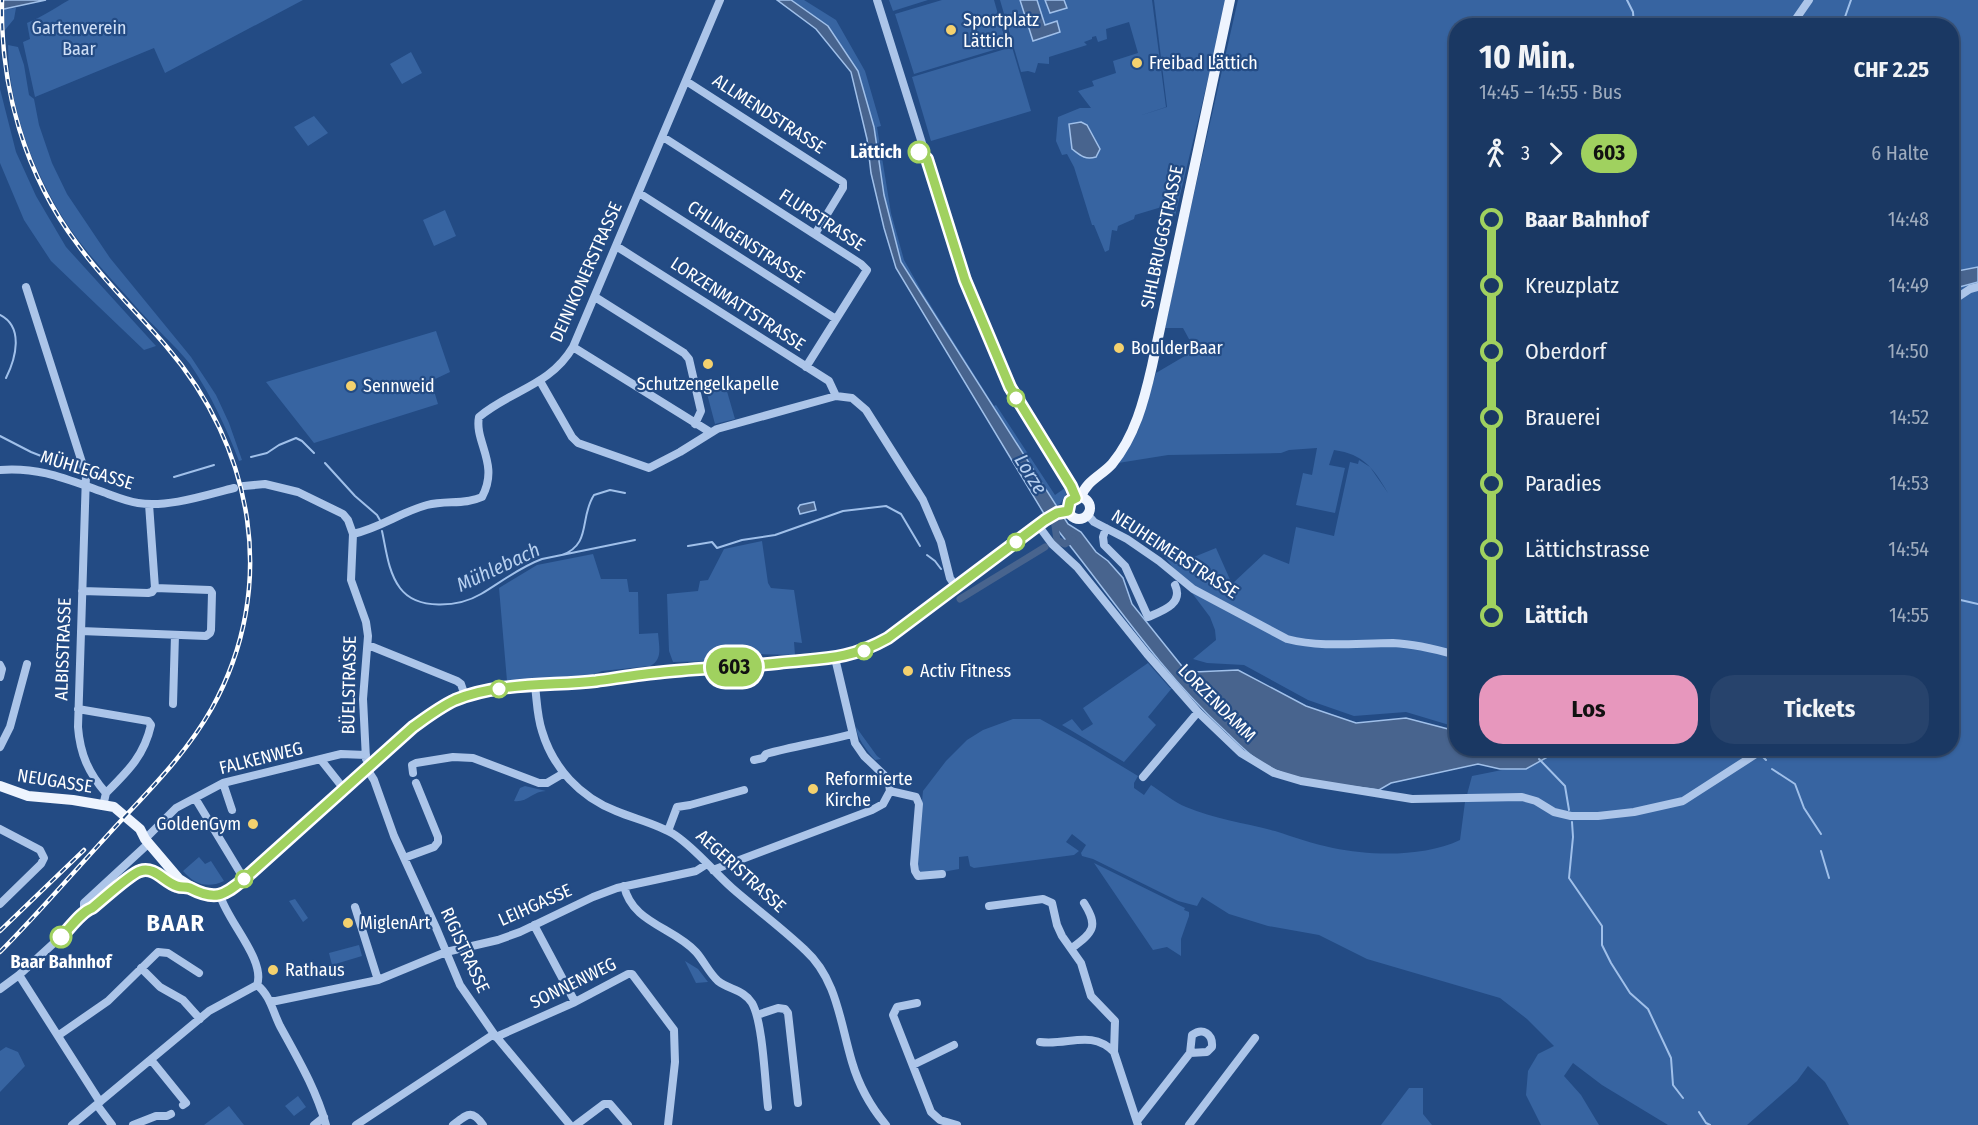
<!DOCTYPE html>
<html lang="de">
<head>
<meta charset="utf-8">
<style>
	:root { --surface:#1a3863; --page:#27436c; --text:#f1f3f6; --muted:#9facbe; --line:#385278; --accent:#e797bd }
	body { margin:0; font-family:"Fira Sans Condensed",sans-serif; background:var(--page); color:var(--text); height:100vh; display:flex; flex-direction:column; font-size:22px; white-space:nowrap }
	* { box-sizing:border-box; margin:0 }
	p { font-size:20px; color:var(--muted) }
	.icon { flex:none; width:33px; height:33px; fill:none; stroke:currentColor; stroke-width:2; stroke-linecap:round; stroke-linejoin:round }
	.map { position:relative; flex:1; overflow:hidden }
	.sheet { position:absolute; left:1449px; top:18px; width:510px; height:738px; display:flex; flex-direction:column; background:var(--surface); border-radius:24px; box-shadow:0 2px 4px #0004,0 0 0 2px var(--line) }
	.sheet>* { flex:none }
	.badge { padding:0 12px; border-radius:20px; font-size:21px; line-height:39px }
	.map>.badge { position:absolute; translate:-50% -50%; box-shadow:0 0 0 3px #fff }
	.legs { display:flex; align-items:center; gap:9px; height:66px; padding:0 30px; font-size:20px }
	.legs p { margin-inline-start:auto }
	.head { display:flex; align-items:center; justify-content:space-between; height:102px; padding:0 30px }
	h1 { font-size:33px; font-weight:700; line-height:45px }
	.action { display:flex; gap:12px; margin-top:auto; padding:12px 30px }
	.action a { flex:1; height:69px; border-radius:24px; background:var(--accent); color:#111; font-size:24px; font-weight:700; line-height:69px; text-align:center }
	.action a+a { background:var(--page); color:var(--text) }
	ul { padding:0 30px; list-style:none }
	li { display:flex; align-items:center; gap:21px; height:66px; font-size:22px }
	li i { display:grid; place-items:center; width:9px; height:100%; margin:0 8px; background:currentColor }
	li i::after { content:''; width:15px; height:15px; margin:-8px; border:4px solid; border-radius:50%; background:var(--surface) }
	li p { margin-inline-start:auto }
	li:first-child i { background:linear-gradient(#0000 50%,currentColor 0) }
	li:last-child i { background:linear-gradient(currentColor 50%,#0000 0) }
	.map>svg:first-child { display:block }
</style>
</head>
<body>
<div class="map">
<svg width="1978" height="1125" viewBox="0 0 1978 1125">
	<rect width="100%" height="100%" fill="#234b84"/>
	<path fill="#3764a1" d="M69,0H303L165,73L154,48L35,97L23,42L30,39L27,23C44,16 53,9 69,0Z
		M791,0H804L836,20L865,71L881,126L877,127L891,213L904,260L921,290L994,406L996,405L1055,495L1065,488L1066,495L1060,504L1055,506L901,262L884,195L874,127L858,71L828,26Z
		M889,0H928L893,11Z
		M942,0H994L1007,46L914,74L895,14Z
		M1000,0H1152L1166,107L1139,116L1167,107L1154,0H1227L1175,216L1167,215V209L1165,206L1135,215L1134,219L1118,226L1117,231L1112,230L1109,250L1105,252L1094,225H1092L1074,167L1067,154L1062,155L1056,141L1058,117L1080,108H1091L1078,91L1094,86L1092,81L1116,73L1113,61L1138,53L1129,22L1106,29L1107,39L1098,42L1096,36L1092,37V39L1084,42L1087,45L1049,57V64L1038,63L1035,73L1028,71L1021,72Z
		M1238,0H1978V1125H1849L1825,1082L1808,1066L1797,1081L1747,1125H1668L1602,1085L1573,1063L1564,1076L1581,1095L1599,1125H1541L1526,1095L1528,1071L1538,1054L1554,1046L1527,1019L1500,998L1367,959L1319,935L1268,926L1229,914L1202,897L1197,906L1178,901L1093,859L1082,856L1081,853L1086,845L1072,834L1066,842L1079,851L1074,855L974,868L970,866L968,856L959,857V869L932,874L919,872L916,863L923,791L946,761L967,740L983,730L1013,719H1040L1085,744L1138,776L1134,783V788L1144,795L1151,785C1162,792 1174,802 1186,807C1215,819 1245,823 1275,831C1294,837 1313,844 1333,848C1372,856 1424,857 1460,840L1465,802L1472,776L1512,768V749L1952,748V26H1456V727L1406,712L1354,716L1308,700L1244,665L1207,663L1193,659L1216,640L1215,630L1210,617L1153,541L1189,559L1216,548L1232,584L1264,554L1289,564L1296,527L1334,536L1350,462L1358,464L1359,460L1370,467L1388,493C1374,469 1364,454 1334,450L1329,465L1345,468L1335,513L1296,505L1303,473L1312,475L1317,448L1289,450L1281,453L1168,455L1118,463L1138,431L1156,373L1195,350L1183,328H1165L1188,220Z
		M16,8L14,19L5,30L4,9Z
		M8,45L18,47L24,65L29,95L34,99L39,125L52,163L67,194L110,258L191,357L216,395L229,423L242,460L239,461C226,427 211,395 190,364C175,345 153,326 137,308C120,288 102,270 86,250C42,196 8,114 8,45Z
		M1012,47L1031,111L931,141L912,77Z
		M411,52L422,73L402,84L390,64Z
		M0,89L16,152L36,196L66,247L156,346L144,350L51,261L24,220L0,163Z
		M314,116L328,133L308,146L294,127Z
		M445,210L456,236L434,246L423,220Z
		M436,331L450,372L431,381L438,404L314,443L266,382Z
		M724,381L735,419L715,424L705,386Z
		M762,541L768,583L771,588L794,590L802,643L794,642L795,655L754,654L724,661L673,662L669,651L667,594L698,591L700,581L708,580L724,549Z
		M593,554L601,579H627L629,592H638L639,634L658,633C659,646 663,660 650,666L602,671L592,675L507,681L499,588L537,565Z
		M1148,663L1170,688H1172L1148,717L1156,725L1124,762L1062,725L1072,719L1082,731L1093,724L1083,708Z
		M856,727L877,756L881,759L875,760C866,750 857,738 856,727Z
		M525,786L546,791C533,791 527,803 514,801L520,788Z
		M199,857L205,864L211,861L224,881C207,889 194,884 183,871Z
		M1094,863L1185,908L1184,910L1189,912V916L1181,939V956L1167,947L1153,950Z
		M295,899L308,918L303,922L289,901Z
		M359,945L362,956L332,965L329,953Z
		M685,961L698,969L708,982L696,983Z
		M6,1047L18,1052L25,1066L0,1092V1051Z
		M1409,1088H1423V1114L1432,1125H1381Z
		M298,1096L306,1107L294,1116L285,1106Z
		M229,1106L244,1125H204Z"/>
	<path fill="#48648e" stroke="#a0c0ea" stroke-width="1.5" d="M0,0H46L4,9H0Z
		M777,0H791L828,26L858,71L874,127L884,195L901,262L1068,524L1081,532L1096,552L1108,561L1123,578L1132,604L1185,670L1194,672L1238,670L1306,706L1356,723L1406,718L1452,730L1456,732V748L1480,749L1500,754L1523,752L1530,749H1562L1526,769H1500L1478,764L1391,783L1379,790C1346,785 1303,783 1273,769C1253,760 1238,743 1223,729C1154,665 1103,584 1043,512L896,268L884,228L871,173L867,139L851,72L816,29Z
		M1020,0H1037L1045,25L1057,21L1060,32L1033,41Z
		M1045,0H1064L1067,8L1050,13Z
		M1081,122L1087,125L1100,149L1096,157C1085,160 1081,156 1072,149L1069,124Z
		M1978,267V282L1952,289V272Z
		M814,502L816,510L800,514L798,508L800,505Z"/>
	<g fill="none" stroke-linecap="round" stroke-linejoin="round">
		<path stroke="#a0c0ea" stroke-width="2" d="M1627,0L1633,12L1634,26
			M1847,26L1845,17L1851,0
			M0,315C24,327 16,358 6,378
			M0,436L31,452L74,469
			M251,457L267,453L279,445L296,438L302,441L314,453
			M325,463L355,496L377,515L381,522
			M174,477L214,465
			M382,531C386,549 388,572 400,588C417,611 459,607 481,594C501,582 520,567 542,559L635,540
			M688,546L712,542L717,548L742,540L775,535L843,511L886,506L901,514L920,546
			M562,555C592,544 579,518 594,495L610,490L625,493
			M927,555L935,561L941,569
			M1952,598L1978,604
			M1762,756L1766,760
			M1539,759L1565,786L1569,810
			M1772,769L1795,784L1804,808L1821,834
			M1572,822L1573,837L1569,878L1602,926V945L1611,963L1630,993L1648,1009L1671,1058L1673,1085L1683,1098
			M1821,851L1829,878
			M1699,1112L1706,1123L1710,1125"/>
		<path stroke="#48648e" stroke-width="7" d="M1054,519L1057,540L1065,544L1073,539
			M960,599L1045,547"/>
		<path stroke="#acc5e9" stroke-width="8" d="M877,0L965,280L1010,388L1066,476L1076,498
			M1791,26L1809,0
			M686,81L843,182V188L815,234
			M663,137L861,264L867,270L806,367
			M639,193L836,319
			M616,246L829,381L836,396
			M26,287L86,475L78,727C80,754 89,774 106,793L103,806
			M595,297L684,353L689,359L701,411L695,424
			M1952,301L1970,289L1978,287
			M573,347L710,432
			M540,381L572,437L578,443L649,468L680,452L717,429L836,396L852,398L866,410L923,500L941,542L950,578L956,587
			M0,470C40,467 66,479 103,492C114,496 126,501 138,503C167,508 206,495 234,488
			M244,486L265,484L298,492L343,514L348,520L353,534L351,580L366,622L368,636L363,699L366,759L370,765
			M149,504L155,588
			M1087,514L1094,522L1127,539L1159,561L1193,589L1287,639C1322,648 1357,643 1393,643C1415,644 1435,649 1456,655
			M1038,525L1052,544L1077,567L1147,654L1198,712L1241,753L1274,773L1301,781L1412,799L1522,797L1536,801L1554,812L1571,816H1598L1634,812L1683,801L1759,752L1761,748
			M1106,528L1103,537L1104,545L1125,566L1148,617C1162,611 1184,604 1175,585
			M353,534C380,528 401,512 427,505C446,500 465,505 482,497C500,464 474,442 479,417C511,390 550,386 573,347L720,0
			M81,631L206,636L210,633L211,630L212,593L210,590L155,588L152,592L148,593L82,591
			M368,645L457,681L461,684L465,696
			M835,658L855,743L864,756L884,775L889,784L890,791
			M0,665L2,669L0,677
			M535,686C537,701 537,716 542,731C553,768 580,797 616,811C635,819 658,824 675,835C697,850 713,871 732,888C756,909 782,928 805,950C837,979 840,1022 852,1062C859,1086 870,1106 886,1125
			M173,704L175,635
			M78,709L148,721L151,725C144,756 128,771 106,793
			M0,747L10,727L27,664
			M321,760L344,789
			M754,760L763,758L766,754C794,746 823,742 852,734
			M367,769L374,780L394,836L437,930L460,985L494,1034L570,1125
			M413,773L412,765L416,763L453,757L473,758L539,783H547L564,773
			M1143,777L1198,712
			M223,783L232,810
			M890,791L916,797L919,804L914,864L915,871L918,876L942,874
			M195,798L244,879
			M0,829L40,850L44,858L41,864L0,904
			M668,831L677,807L690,805L744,790
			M145,839L176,808L223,783L341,754L366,755
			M404,858L434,847L438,842V837L416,783
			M713,870L872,810L883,804L890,791
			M624,886C632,923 673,927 696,952C704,961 709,973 718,981C730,990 744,990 752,1003C763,1022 765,1083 768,1107
			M220,895C227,921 266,960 257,985
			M989,906L1043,899L1052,903L1057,925L1062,936L1081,963L1091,996L1115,1021L1114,1052L1138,1125
			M355,907L378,980
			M84,911L92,908L138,871H151L180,887L187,886
			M534,925L575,1002
			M1072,948C1093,932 1099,927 1084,903
			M141,968L160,987L183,1000L200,1019
			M19,975L100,1102
			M257,985C270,995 273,1012 280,1026C298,1059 316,1089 326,1125
			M0,989L19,975L78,921L84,911V903L149,843
			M270,1001H276L378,980L446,952L498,940L520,932L593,897L617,888L696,871L707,864
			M917,1003L897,1007L893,1015L931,1112L940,1120L957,1125
			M757,1015L778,1008L785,1009L788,1013L798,1103
			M59,1035L108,1001L158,952L168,953L199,973
			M496,1037L575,1002L628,974H632L674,1030L675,1062L668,1125
			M1040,1042C1068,1046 1091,1029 1114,1052
			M152,1061L186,1103L183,1105
			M913,1065L954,1045
			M97,1105L112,1125
			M1137,1121L1190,1053L1207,1052L1212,1047C1213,1034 1203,1027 1192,1035L1190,1053
			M72,1125L209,1011L257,985
			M133,1125L156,1116H167L171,1114
			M314,1125L324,1117
			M356,1125L494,1034
			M453,1125C467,1115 471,1108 483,1125
			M576,1125L604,1104H610L628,1125
			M1189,1125L1255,1038"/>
		<path stroke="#eef4fe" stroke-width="10" d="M1081,497C1086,481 1101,476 1112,464C1135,436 1144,401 1152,366L1230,0
			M1068 508a11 11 0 1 1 22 0a11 11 0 1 1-22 0Z
			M0,786L28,796L73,800L114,807L140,829L145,839L179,879L201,893L214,896L222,895L244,879L413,727C429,715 445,703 464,697C505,683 553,685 596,681C618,678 641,674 664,672C702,668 740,667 778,663C823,658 846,661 888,638L1045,520L1057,513L1068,511"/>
		<defs>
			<path id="rail" d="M0,931L84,850
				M0,952C37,915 70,876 106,837C143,796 184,758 212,708C279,587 254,448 166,346C137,312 104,281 78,245C25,175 0,88 2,0"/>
		</defs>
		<use href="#rail" stroke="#fff" stroke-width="4.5"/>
		<use href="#rail" stroke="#234b84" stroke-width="2" stroke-dasharray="7" stroke-linecap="butt"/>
	</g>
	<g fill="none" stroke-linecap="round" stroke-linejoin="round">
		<defs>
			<path id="line-1" d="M61,937C70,928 81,912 92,908C101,901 130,874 140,871C155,866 164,882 177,886C182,888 185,886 190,888C215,901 224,896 244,879L413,727C427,717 440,707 455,700C499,682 550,686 596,681C618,678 641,674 664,672C702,668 740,667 778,663C822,658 847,661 888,638L1045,520L1057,513L1068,511L1070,501L1076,498L1071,486L1010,387L965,280L927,159L919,152"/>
		</defs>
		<use href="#line-1" stroke="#fff" stroke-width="14"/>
		<use href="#line-1" stroke="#a0d15f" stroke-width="9"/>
	</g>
	<g fill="#f4d16e" stroke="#234b84" stroke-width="2">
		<circle cx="951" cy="30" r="6"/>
		<circle cx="1137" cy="63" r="6"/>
		<circle cx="1119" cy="348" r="6"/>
		<circle cx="708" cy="364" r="6"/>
		<circle cx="351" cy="386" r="6"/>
		<circle cx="908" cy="671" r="6"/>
		<circle cx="813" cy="789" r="6"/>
		<circle cx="253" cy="824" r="6"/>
		<circle cx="348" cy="923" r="6"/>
		<circle cx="273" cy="970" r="6"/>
	</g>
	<g fill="#fff" stroke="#a0d15f" stroke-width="3">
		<circle cx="919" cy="152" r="10"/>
		<circle cx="1016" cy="398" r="8"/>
		<circle cx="1016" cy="542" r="8"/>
		<circle cx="864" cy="651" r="8"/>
		<circle cx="499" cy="689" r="8"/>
		<circle cx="244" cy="879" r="8"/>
		<circle cx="61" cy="937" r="10"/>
	</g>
	<g text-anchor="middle" stroke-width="4.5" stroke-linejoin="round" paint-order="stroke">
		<g font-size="18" fill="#fff" stroke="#234b84" text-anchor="start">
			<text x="963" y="26">Sportplatz<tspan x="963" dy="21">Lättich</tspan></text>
			<text x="1149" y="69">Freibad Lättich</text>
			<text x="1131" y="354">BoulderBaar</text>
			<text x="708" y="390" text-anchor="middle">Schutzengelkapelle</text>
			<text x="363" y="392">Sennweid</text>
			<text x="920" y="677">Activ Fitness</text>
			<text x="825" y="785">Reformierte<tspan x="825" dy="21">Kirche</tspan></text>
			<text x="241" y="830" text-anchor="end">GoldenGym</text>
			<text x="360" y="929">MiglenArt</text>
			<text x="285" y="976">Rathaus</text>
		</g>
		<g font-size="18" fill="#d0e0f7" stroke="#234b84">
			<text x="79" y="34">Gartenverein<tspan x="79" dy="21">Baar</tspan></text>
		</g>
		<g font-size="18" fill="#fff" stroke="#234b84">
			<text transform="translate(769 114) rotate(33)" y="6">ALLMENDSTRASSE</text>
			<text transform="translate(822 220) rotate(33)" y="6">FLURSTRASSE</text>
			<text transform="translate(1162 237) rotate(-78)" y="6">SIHLBRUGGSTRASSE</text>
			<text transform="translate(746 242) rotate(33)" y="6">CHLINGENSTRASSE</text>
			<text transform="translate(586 272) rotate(-66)" y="6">DEINIKONERSTRASSE</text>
			<text transform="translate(738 304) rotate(33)" y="6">LORZENMATTSTRASSE</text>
			<text transform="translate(87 470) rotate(17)" y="6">MÜHLEGASSE</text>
			<text transform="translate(1175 554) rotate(33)" y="6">NEUHEIMERSTRASSE</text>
			<text transform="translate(63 649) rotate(-88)" y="6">ALBISSTRASSE</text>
			<text transform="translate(349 685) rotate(-89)" y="6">BÜELSTRASSE</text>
			<text transform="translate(1217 703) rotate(45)" y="6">LORZENDAMM</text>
			<text transform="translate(261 758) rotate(-14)" y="6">FALKENWEG</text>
			<text transform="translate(55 781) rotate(9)" y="6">NEUGASSE</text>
			<text transform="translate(741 871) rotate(42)" y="6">AEGERISTRASSE</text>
			<text transform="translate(535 905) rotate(-24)" y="6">LEIHGASSE</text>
			<text transform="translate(465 950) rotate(65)" y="6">RIGISTRASSE</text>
			<text transform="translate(573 983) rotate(-26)" y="6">SONNENWEG</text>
		</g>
		<g font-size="18" font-weight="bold" fill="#fff" stroke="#234b84" text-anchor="end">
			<text x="902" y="158">Lättich</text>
			<text x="61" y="968" text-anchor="middle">Baar Bahnhof</text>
		</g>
		<g font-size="20" font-style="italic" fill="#b7d0f0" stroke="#234b84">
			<text transform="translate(1031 474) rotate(58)" y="7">Lorze</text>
			<text transform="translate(498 567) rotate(-25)" y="7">Mühlebach</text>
		</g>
		<g font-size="24" font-weight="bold" letter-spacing="1.5" fill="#fff" stroke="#234b84">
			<text x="176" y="931">BAAR</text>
		</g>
	</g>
</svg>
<b class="badge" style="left:734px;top:667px;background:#a0d15f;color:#111">603</b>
<section class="sheet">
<div class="head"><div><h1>10 Min.</h1><p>14:45 – 14:55 · Bus</p></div><b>CHF 2.25</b></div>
<div class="legs"><svg class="icon" aria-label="walk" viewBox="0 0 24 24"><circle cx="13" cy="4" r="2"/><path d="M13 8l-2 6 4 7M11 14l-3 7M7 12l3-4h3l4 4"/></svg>3<svg class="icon" aria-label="forward" viewBox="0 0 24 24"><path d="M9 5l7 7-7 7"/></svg><b class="badge" style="background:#a0d15f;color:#111">603</b><p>6 Halte</p></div>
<ul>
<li><i style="color:#a0d15f"></i><b>Baar Bahnhof</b><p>14:48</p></li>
<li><i style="color:#a0d15f"></i><span>Kreuzplatz</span><p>14:49</p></li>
<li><i style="color:#a0d15f"></i><span>Oberdorf</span><p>14:50</p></li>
<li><i style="color:#a0d15f"></i><span>Brauerei</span><p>14:52</p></li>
<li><i style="color:#a0d15f"></i><span>Paradies</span><p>14:53</p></li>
<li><i style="color:#a0d15f"></i><span>Lättichstrasse</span><p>14:54</p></li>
<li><i style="color:#a0d15f"></i><b>Lättich</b><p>14:55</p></li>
</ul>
<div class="action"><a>Los</a><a>Tickets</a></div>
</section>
</div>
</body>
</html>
